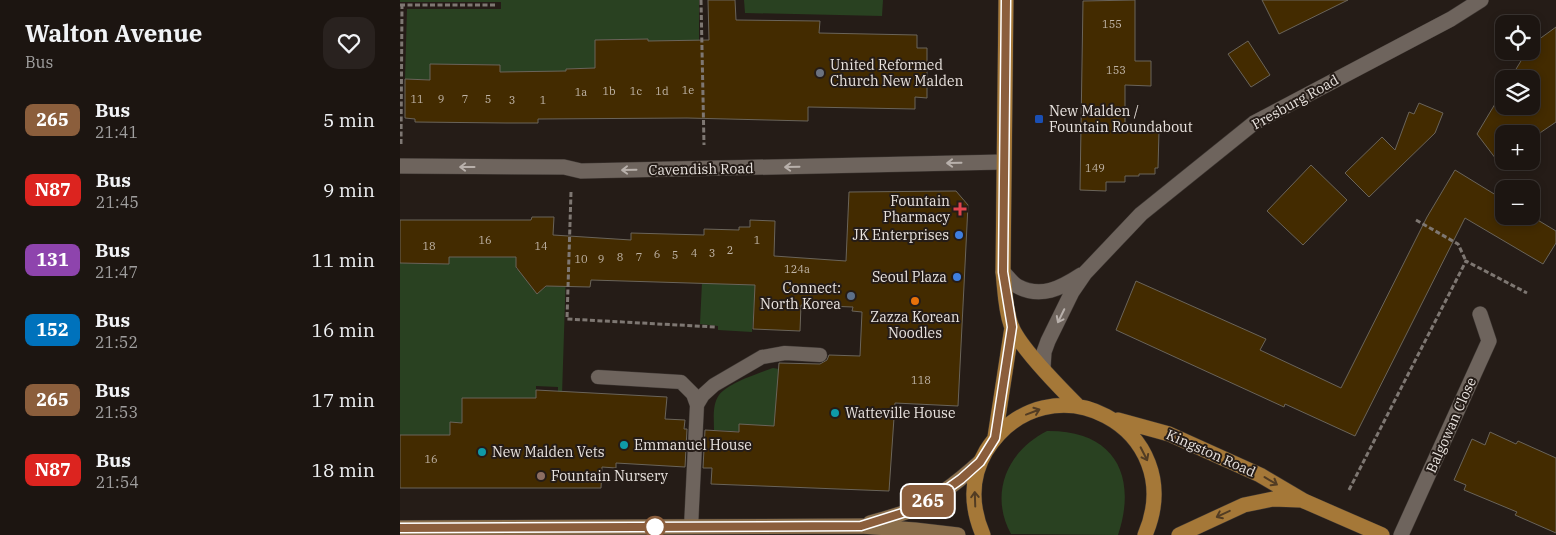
<!DOCTYPE html>
<html lang="en">
<head>
<meta charset="utf-8">
<style>
	:root { --surface:#1c1511; --page:#29221f; --text:#f1f3f6; --muted:#a09f9f; --line:#3a3431 }
	body { margin:0; font-family:"IBM Plex Serif",serif; background:var(--page); color:var(--text); height:100vh; display:flex; flex-direction:column; font-size:19px; white-space:nowrap }
	* { box-sizing:border-box; margin:0 }
	p { font-size:16px; color:var(--muted) }
	.icon { flex:none; width:28px; height:28px; fill:none; stroke:currentColor; stroke-width:2; stroke-linecap:round; stroke-linejoin:round }
	.map { position:relative; flex:1; overflow:hidden }
	.side { display:flex; flex-direction:column; background:var(--surface); width:400px }
	.side>* { flex:none }
	.badge { padding:0 10px; border-radius:8px; font-size:18px; line-height:32px }
	.controls { position:absolute; left:1095px; top:15px; display:grid; gap:10px }
	.controls a { display:grid; place-items:center; width:45px; height:45px; border-radius:10px; background:var(--surface); box-shadow:0 2px 8px #0003,0 0 0 1px var(--line); font-size:25px }
	.map>.badge { position:absolute; translate:-50% -50%; box-shadow:0 0 0 2px #fff }
	.round { display:grid; place-items:center; flex:none; width:52px; height:52px; border-radius:15px; background:var(--page) }
	.head { display:flex; align-items:center; justify-content:space-between; height:85px; padding:0 25px }
	h1 { font-size:24px; font-weight:700; line-height:38px }
	ul { padding:0; list-style:none }
	li { display:flex; align-items:center; gap:15px; height:70px; padding:0 25px }
	li div { flex:1 }
	li b { display:block; font-size:19px }
	li em { font-style:normal }
	li .badge { min-width:55px; font-weight:700; text-align:center }
	main { display:flex; flex:1; min-height:0 }
	.map>svg:first-child { display:block }
</style>
</head>
<body>
<main>
<section class="side">
<div class="head"><div><h1>Walton Avenue</h1><p>Bus</p></div><a class="round"><svg class="icon" aria-label="heart" viewBox="0 0 24 24"><path d="M12 20l-8-8c-3-5 5-10 8-4 3-6 11-1 8 4z"/></svg></a></div>
<ul>
<li><span class="badge" style="background:#8b5e3c;color:#fff">265</span><div><b>Bus</b><p>21:41</p></div><em>5 min</em></li>
<li><span class="badge" style="background:#dc241f;color:#fff">N87</span><div><b>Bus</b><p>21:45</p></div><em>9 min</em></li>
<li><span class="badge" style="background:#8e44ad;color:#fff">131</span><div><b>Bus</b><p>21:47</p></div><em>11 min</em></li>
<li><span class="badge" style="background:#0072bc;color:#fff">152</span><div><b>Bus</b><p>21:52</p></div><em>16 min</em></li>
<li><span class="badge" style="background:#8b5e3c;color:#fff">265</span><div><b>Bus</b><p>21:53</p></div><em>17 min</em></li>
<li><span class="badge" style="background:#dc241f;color:#fff">N87</span><div><b>Bus</b><p>21:54</p></div><em>18 min</em></li>
</ul>
</section>
<div class="map">
<svg width="1156" height="535" viewBox="0 0 1156 535">
	<rect width="100%" height="100%" fill="#251c17"/>
	<path fill="#294121" d="M0,0H299V40L248,68V39L195,40V68L167,69L166,71L100,80V65L30,64V80L5,79L7,9H101V2H0Z
		M344,0H483L482,16L345,13Z
		M49,228L58,252V257H74L116,252V269L129,270V284L133,289L142,290L147,286L167,240L159,488H156L158,387L136,386V402L114,398L62,399V415L69,416V423H50V482L0,435V263L49,264Z
		M356,278L352,332L318,330V326L300,324L302,282Z
		M373,368L379,369L387,434L314,430C314,419 312,405 319,395C328,383 359,373 373,368Z
		M647,431C714,430 738,475 718,535L611,534C589,494 607,451 647,431Z"/>
	<path fill="#432b00" stroke="#6a645a" d="M308,0H335L336,20L420,21L419,33L517,35V48H527V98L515,97V109L408,107V121L287,118L138,119V123H106L15,122V119L5,118V79L30,80V64L100,65V72L166,71V69L195,68V40L248,39V41L309,40Z
		M735,0V61H751V86L725,85V131H759L758,168H755V174H739V176H725V182H706V191L680,190L683,1Z
		M862,0H948L879,34Z
		M1156,27V122L1131,139V134H1104V159L1099,163L1077,134L1104,89V106H1131V79H1110L1127,51H1131V45Z
		M848,41L870,75L851,87L828,54Z
		M1019,103L1043,113L1035,133L969,197L945,173L982,137L995,150L1009,112L1014,114Z
		M911,165L947,200L903,245L867,211Z
		M1055,170L1104,200V216H1131L1156,231V243L1143,264L1065,218L955,436L885,404L884,407L716,330L736,281L866,339L860,350L941,388L1027,217Z
		M556,191L568,205L558,406L495,403L489,491L311,484L312,468H303L305,430L339,432V424L374,426L379,363L420,364L427,360L429,355L460,356L462,312L452,311L453,307L401,305L400,331L353,329L355,285L191,280L190,287L146,286L137,294L116,267V257H49V264L0,263V220H131L132,217H154L153,235L231,240V233L304,235V229L339,230V227H350V220L375,221L374,256L446,261L449,192Z
		M136,390L267,397L265,419L285,420L284,429H287L285,467L216,463V468L202,467L201,488H0V435H50V422L62,423V398H136Z
		M1090,432L1116,444L1118,441L1156,458V533L1115,515L1117,512L1064,490L1066,485L1054,480L1072,439L1085,445Z"/>
	<g fill="none" stroke-linecap="round" stroke-linejoin="round">
		<defs>
			<path id="lane" d="M198,377L281,382L293,394L297,405
				M291,527L297,405L303,395L314,385L362,357L385,353L420,355"/>
			<path id="street" d="M0,166L164,167L181,171L603,162
				M603,272C607,276 612,283 617,286C641,299 661,288 681,275
				M643,368L644,352L648,341L672,292L685,273L741,214L854,123L1051,19L1081,0
				M1001,535L1089,341L1080,314"/>
			<path id="secondary" d="M470,523C484,519 498,515 512,510C537,499 559,481 580,462
				M0,528L461,526L515,530L558,535"/>
			<path id="primary" d="M606,0L603,272C605,289 605,308 611,325C618,345 661,389 678,406
				M718,420L769,434L860,475L904,501L982,535
				M595,437L612,327
				M583,535C571,507 570,478 586,451C648,353 791,428 745,535
				M779,535L844,505L873,499L900,500"/>
		</defs>
		<use href="#lane" stroke="#3e3733" stroke-width="15"/>
		<use href="#street" stroke="#3e3733" stroke-width="16"/>
		<use href="#secondary" stroke="#3e3733" stroke-width="16"/>
		<use href="#primary" stroke="#3e3733" stroke-width="16"/>
		<path stroke="#7e7772" stroke-width="3" stroke-dasharray="5 2.5" stroke-linecap="butt" d="M301,0L304,145
			M0,5H97
			M1,144L2,5
			M171,192L167,319L315,327
			M1016,220L1058,244L1066,261
			M949,490L1066,261L1127,293"/>
		<use href="#lane" stroke="#6e645d" stroke-width="14"/>
		<use href="#street" stroke="#6e645d" stroke-width="15"/>
		<use href="#secondary" stroke="#8a6e4b" stroke-width="15"/>
		<use href="#primary" stroke="#a57838" stroke-width="15"/>
	</g>
	<defs><path id="oneway-shaft" d="M-6 0H5M1.5-3L5.5 0L1.5 3" fill="none" stroke-width="1.6" stroke-linecap="round" stroke-linejoin="round" transform="scale(1.25)"/></defs>
	<g stroke="#b8b0ab">
		<use href="#oneway-shaft" transform="translate(554 163) rotate(179)"/>
		<use href="#oneway-shaft" transform="translate(67 167) rotate(-180)"/>
		<use href="#oneway-shaft" transform="translate(392 167) rotate(179)"/>
		<use href="#oneway-shaft" transform="translate(229 170) rotate(179)"/>
		<use href="#oneway-shaft" transform="translate(661 316) rotate(116)"/>
	</g>
	<g stroke="#523c23">
		<use href="#oneway-shaft" transform="translate(633 412) rotate(-21)"/>
		<use href="#oneway-shaft" transform="translate(744 454) rotate(63)"/>
		<use href="#oneway-shaft" transform="translate(871 481) rotate(31)"/>
		<use href="#oneway-shaft" transform="translate(575 499) rotate(-92)"/>
		<use href="#oneway-shaft" transform="translate(823 514) rotate(155)"/>
	</g>
	<g fill="none" stroke-linecap="round" stroke-linejoin="round">
		<defs>
			<path id="line" d="M0,528L461,526L512,510L540,494L561,479L580,462L595,438L612,327L603,272L606,0"/>
		</defs>
		<use href="#line" stroke="#fff" stroke-width="11"/>
		<use href="#line" stroke="#8b5e3c" stroke-width="8"/>
	</g>
	<circle fill="#6b7280" stroke="#251c17" stroke-width="2" cx="420" cy="73" r="5"/>
	<rect fill="#1a4fb4" stroke="#251c17" stroke-width="2" x="634" y="114" width="10" height="10" rx="2.5"/>
	<path fill="#e0444e" stroke="#251c17" stroke-width="2" d="M557.5 201.5h5v5h5v5h-5v5h-5v-5h-5v-5h5z"/>
	<g fill="#3f7fe0" stroke="#251c17" stroke-width="2">
		<circle cx="559" cy="235" r="5"/>
		<circle cx="557" cy="277" r="5"/>
	</g>
	<circle fill="#5c6f8a" stroke="#251c17" stroke-width="2" cx="451" cy="296" r="5"/>
	<circle fill="#e8710a" stroke="#251c17" stroke-width="2" cx="515" cy="301" r="5"/>
	<g fill="#0f9aa8" stroke="#251c17" stroke-width="2">
		<circle cx="435" cy="413" r="5"/>
		<circle cx="224" cy="445" r="5"/>
		<circle cx="82" cy="452" r="5"/>
	</g>
	<circle fill="#8d6e63" stroke="#251c17" stroke-width="2" cx="141" cy="476" r="5"/>
	<circle fill="#fff" stroke="#8b5e3c" stroke-width="2.5" cx="255" cy="527" r="10"/>
	<g text-anchor="middle" stroke-width="4" stroke-linejoin="round" paint-order="stroke">
		<g font-size="11" fill="#c0b5a7">
			<text x="712" y="28">155</text>
			<text x="716" y="74">153</text>
			<text x="288" y="94">1e</text>
			<text x="209" y="95">1b</text>
			<text x="236" y="95">1c</text>
			<text x="262" y="95">1d</text>
			<text x="181" y="96">1a</text>
			<text x="17" y="103">11</text>
			<text x="41" y="103">9</text>
			<text x="65" y="103">7</text>
			<text x="88" y="103">5</text>
			<text x="112" y="104">3</text>
			<text x="143" y="104">1</text>
			<text x="695" y="172">149</text>
			<text x="85" y="244">16</text>
			<text x="357" y="244">1</text>
			<text x="29" y="250">18</text>
			<text x="141" y="250">14</text>
			<text x="330" y="254">2</text>
			<text x="294" y="257">4</text>
			<text x="312" y="257">3</text>
			<text x="257" y="258">6</text>
			<text x="275" y="259">5</text>
			<text x="220" y="261">8</text>
			<text x="239" y="261">7</text>
			<text x="181" y="263">10</text>
			<text x="201" y="263">9</text>
			<text x="397" y="273">124a</text>
			<text x="521" y="384">118</text>
			<text x="31" y="463">16</text>
		</g>
		<g font-size="14" fill="#e9e3df" stroke="#251c17" text-anchor="start">
			<text x="430" y="70">United Reformed<tspan x="430" dy="16">Church New Malden</tspan></text>
			<text x="649" y="116">New Malden /<tspan x="649" dy="16">Fountain Roundabout</tspan></text>
			<text x="550" y="206" text-anchor="end">Fountain<tspan x="550" dy="16">Pharmacy</tspan></text>
			<text x="549" y="240" text-anchor="end">JK Enterprises</text>
			<text x="547" y="282" text-anchor="end">Seoul Plaza</text>
			<text x="441" y="293" text-anchor="end">Connect:<tspan x="441" dy="16">North Korea</tspan></text>
			<text x="515" y="322" text-anchor="middle">Zazza Korean<tspan x="515" dy="16">Noodles</tspan></text>
			<text x="445" y="418">Watteville House</text>
			<text x="234" y="450">Emmanuel House</text>
			<text x="92" y="457">New Malden Vets</text>
			<text x="151" y="481">Fountain Nursery</text>
		</g>
		<g font-size="14" fill="#e9e3df" stroke="#251c17">
			<text transform="translate(895 102) rotate(-29)" y="5">Presburg Road</text>
			<text transform="translate(301 169) rotate(-1)" y="5">Cavendish Road</text>
			<text transform="translate(1051 425) rotate(-66)" y="5">Balgowan Close</text>
			<text transform="translate(811 453) rotate(24)" y="5">Kingston Road</text>
		</g>
	</g>
</svg>
<div class="controls">
<a><svg class="icon" aria-label="locate" viewBox="0 0 24 24"><circle cx="12" cy="12" r="6"/><path d="M12 2v4M12 18v4M2 12h4M18 12h4"/></svg></a>
<a><svg class="icon" aria-label="layers" viewBox="0 0 24 24"><path d="M12 4l9 5-9 5-9-5zM3 14l9 5 9-5"/></svg></a>
<a>+</a>
<a>−</a>
</div>
<b class="badge" style="left:528px;top:501px;background:#8b5e3c;color:#fff">265</b>
</div>
</main>
</body>
</html>
